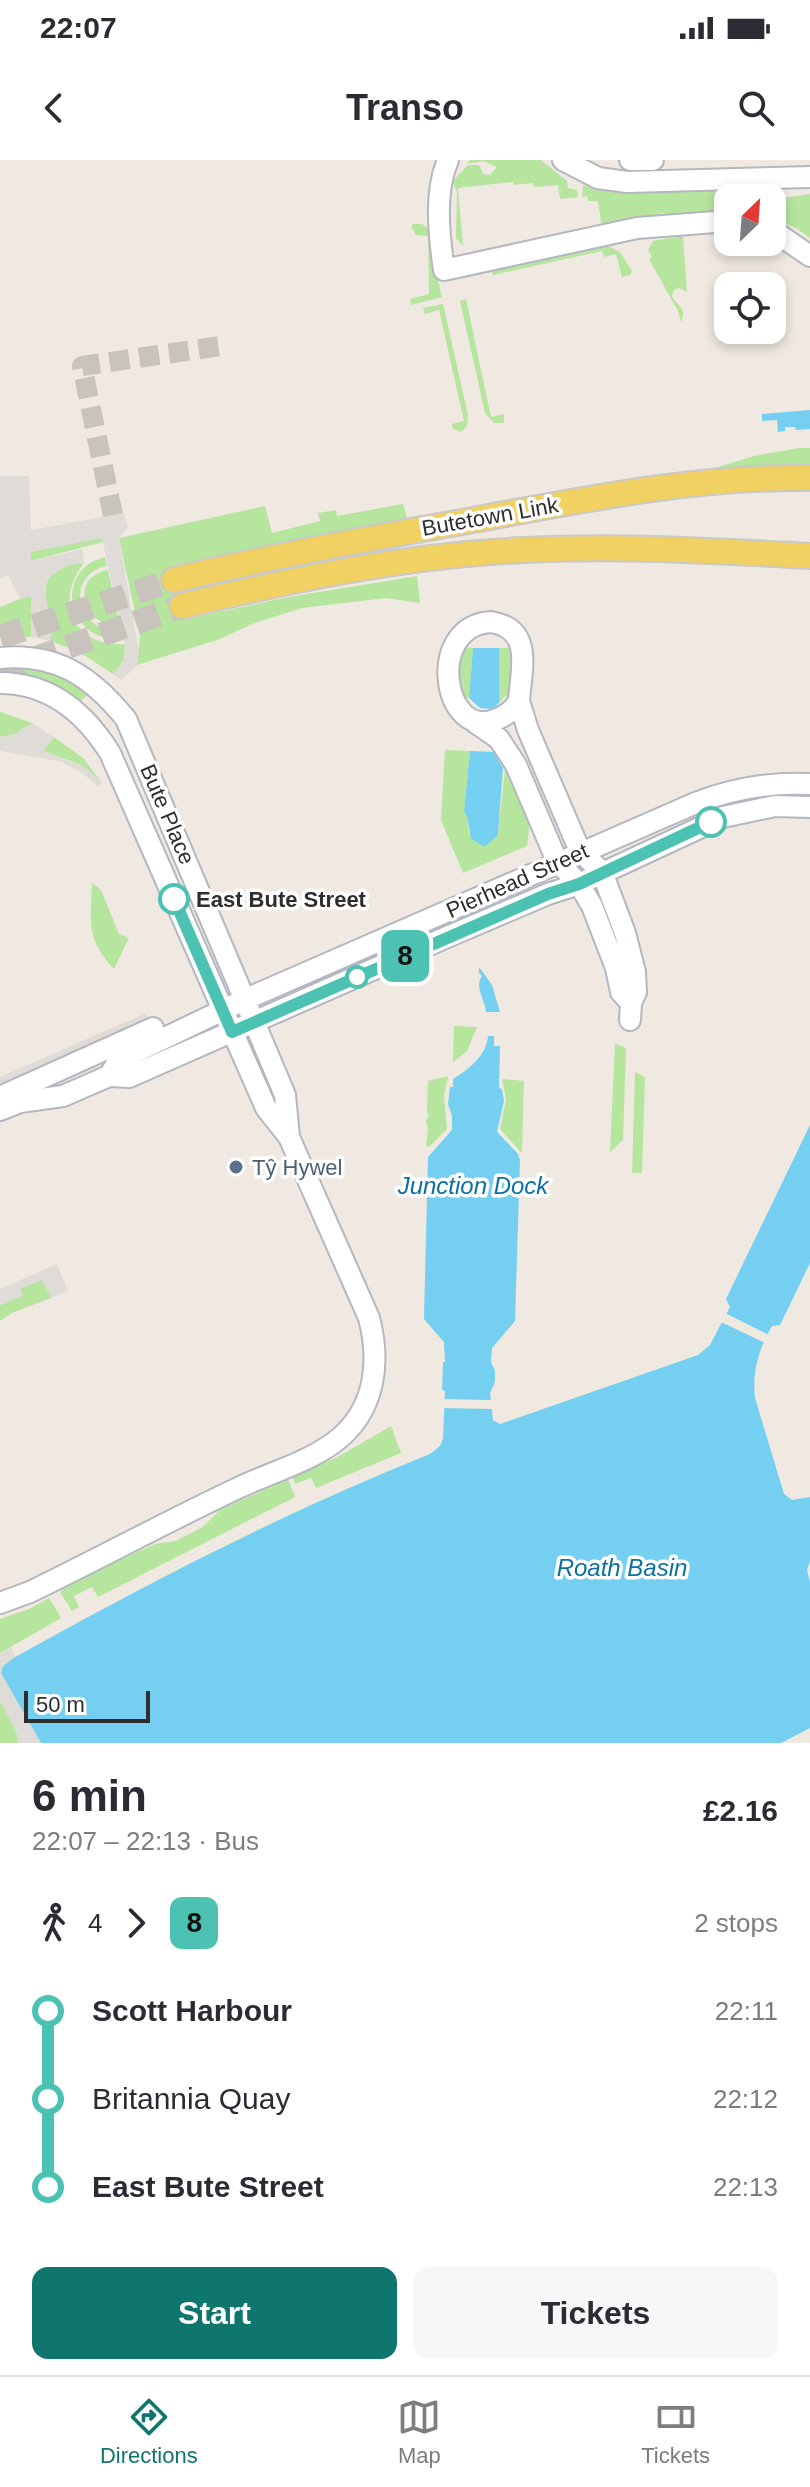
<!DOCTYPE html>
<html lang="en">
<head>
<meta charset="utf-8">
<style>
	:root { --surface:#fff; --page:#f7f7f7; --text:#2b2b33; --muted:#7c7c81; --line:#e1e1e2; --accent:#0f766e }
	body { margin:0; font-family:Helvetica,sans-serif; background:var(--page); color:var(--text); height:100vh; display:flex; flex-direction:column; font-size:30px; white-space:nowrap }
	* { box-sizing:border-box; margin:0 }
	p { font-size:26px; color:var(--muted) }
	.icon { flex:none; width:44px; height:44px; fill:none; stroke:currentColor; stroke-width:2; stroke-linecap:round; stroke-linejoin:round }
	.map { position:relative; height:1583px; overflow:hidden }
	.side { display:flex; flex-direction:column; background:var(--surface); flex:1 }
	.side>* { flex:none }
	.badge { padding:0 16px; border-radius:12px; font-size:28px; line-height:52px }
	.needle { width:52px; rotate:25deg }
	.buttons { position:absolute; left:714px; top:24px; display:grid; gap:16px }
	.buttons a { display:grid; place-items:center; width:72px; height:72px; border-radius:16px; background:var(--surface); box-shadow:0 4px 12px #0003; font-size:40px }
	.scale { position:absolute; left:24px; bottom:20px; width:126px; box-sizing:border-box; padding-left:8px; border:4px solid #2e2e2e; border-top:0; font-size:22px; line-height:28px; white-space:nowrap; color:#2e2e2e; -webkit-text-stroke:6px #fff; paint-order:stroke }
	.map>.badge { position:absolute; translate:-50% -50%; box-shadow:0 0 0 4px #fff }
	.legs { display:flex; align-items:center; gap:12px; height:88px; padding:0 32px; font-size:26px }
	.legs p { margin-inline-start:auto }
	.head { display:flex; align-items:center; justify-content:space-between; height:136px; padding:0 32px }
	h1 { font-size:44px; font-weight:700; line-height:60px }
	.action { display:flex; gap:16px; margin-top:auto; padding:16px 32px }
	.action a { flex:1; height:92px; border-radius:16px; background:var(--accent); color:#fff; font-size:32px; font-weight:700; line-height:92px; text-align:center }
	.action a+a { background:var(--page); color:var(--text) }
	ul { padding:0 32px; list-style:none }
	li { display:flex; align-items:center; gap:28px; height:88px; font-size:30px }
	li i { display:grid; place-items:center; width:12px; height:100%; margin:0 10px; background:currentColor }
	li i::after { content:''; width:20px; height:20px; margin:-10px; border:6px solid; border-radius:50%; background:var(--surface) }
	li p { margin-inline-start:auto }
	li:first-child i { background:linear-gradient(#0000 50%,currentColor 0) }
	li:last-child i { background:linear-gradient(currentColor 50%,#0000 0) }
	.status { display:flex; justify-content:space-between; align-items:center; height:56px; padding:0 40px; background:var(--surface); direction:ltr }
	.status svg { height:22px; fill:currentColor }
	header { display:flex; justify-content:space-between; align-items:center; height:104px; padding:0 32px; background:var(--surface); font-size:36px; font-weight:700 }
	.tab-bar { display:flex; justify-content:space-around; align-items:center; height:112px; border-top:2px solid var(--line); background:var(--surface); font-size:22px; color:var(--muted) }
	.tab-bar a { display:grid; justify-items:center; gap:4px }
	.tab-bar .selected { color:var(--accent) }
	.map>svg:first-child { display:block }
</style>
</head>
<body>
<div class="status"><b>22:07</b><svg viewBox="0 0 49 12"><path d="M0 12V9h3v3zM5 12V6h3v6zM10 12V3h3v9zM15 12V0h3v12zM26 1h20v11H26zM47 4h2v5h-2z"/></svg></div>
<header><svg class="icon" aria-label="back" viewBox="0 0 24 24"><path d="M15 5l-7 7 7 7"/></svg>Transo<svg class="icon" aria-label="search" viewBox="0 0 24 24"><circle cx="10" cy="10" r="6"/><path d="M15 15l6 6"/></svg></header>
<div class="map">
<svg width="810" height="1583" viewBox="0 0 810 1583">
	<rect width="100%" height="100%" fill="#efe9e1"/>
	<path fill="#b6e59e" d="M470,0H541L567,21L568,28L577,30L578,37L560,39L558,25L534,27L533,23L514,25L513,22L458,28L463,86L456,78L457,31L452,22L468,5H479L483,14L490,15L497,7L484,1L467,4Z
		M583,25L595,29L615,32L769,31L782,38L810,34V78L796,68L772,58V38H728V53L721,50L679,56L661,53L657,59C639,62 618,70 601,62L598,41H588L587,36L582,37Z
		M413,64H422L431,71L432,93L442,137L411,145L410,139L429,134L428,76L416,75L411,66Z
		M683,76L687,132L679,128L674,130L672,136C677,147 688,147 681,162L678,151L649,99L652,97L648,90L653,81Z
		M606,85L620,92L632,111L630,115L622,117L616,94L604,97L602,91L493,115L491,110Z
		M466,139L491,257L504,254V263H494L485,253L460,141Z
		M443,144L468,255L467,266L461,272L453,269L452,264L464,261L439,150L425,154L423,148Z
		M799,288H810V306L714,311L712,309L754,296Z
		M403,344L407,358L171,408L186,459L289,437L417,416L420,443L386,438L302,448L252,464L220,479L137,505L140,476L119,378L265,346L272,373L320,361L318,353L336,350L337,356Z
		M102,377L103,382L30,401L31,392Z
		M105,397L107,406C63,415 77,474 121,471L123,479C67,484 52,410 105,397Z
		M81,402L84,403C53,442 74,487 125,484L124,500L113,514L79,492L51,481C52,438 25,415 81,402Z
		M108,410L120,467C79,464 71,416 108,410Z
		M27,436L31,437V477L0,476V447Z
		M462,487L473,488L469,538L461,539L456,510Z
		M499,488H515L510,540L505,536L499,543Z
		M0,506C39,509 56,509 89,533L80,542C56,523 31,515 0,513Z
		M0,552L32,563L15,574L0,577Z
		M54,577L83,598L102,623L79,604L43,591Z
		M445,590L470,591L464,651L467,655L469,674L498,675L505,608L530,661L527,686L463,713L441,660Z
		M92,723L101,730L119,774L129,778L114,809C85,777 91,763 92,723Z
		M454,866L477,867L467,891L453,902Z
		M615,883L626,888L623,980L610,992Z
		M635,912L645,917L642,1013H632Z
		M448,916L444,936L447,969L429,987L426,986L428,969L426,960L429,956L427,952L428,921Z
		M502,919L524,921L522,993L500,969L506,939Z
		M43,1119L51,1138L12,1153L0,1161V1145L22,1136L19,1129Z
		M391,1266L401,1293L316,1328L311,1318L295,1324L292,1316L336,1298Z
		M288,1319L295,1337L98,1437L92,1427L74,1436L79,1447L72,1451L60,1432L71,1423L155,1384L176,1381L204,1366L220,1350Z
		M49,1438L61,1458L0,1493V1459L29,1449Z
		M0,1541L17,1573L18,1583H0Z"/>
	<path fill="#dfdcd8" d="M0,316H29L31,370L113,355L122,349L128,366L119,378L139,493L137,505L122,520L113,514L124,500L126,491L102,378L31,392V401L82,389L84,403L66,406L48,418L44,428L51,462V481L31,477V437L20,438L8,415L0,418Z
		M32,563L54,577L43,591L85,607L102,623L99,627L82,613L62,602L0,591V577L15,574Z
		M146,853L156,877L0,946V917Z
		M57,1104L68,1131L51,1138L42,1120L20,1129L23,1136L0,1145V1129Z
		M11,1487L15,1497L3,1506L1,1513L41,1583H18L17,1573L0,1541V1493Z"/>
	<path fill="#75cff0" d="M810,250V269L796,270L795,267H785V271L778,272L777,260L762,261V254Z
		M473,488H499V543L493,549L480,548L469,538Z
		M470,591L494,592L503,608L498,675L485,687L471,679L467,656L464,651Z
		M479,807L492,825L500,852H486C485,839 474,827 482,816L479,813Z
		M488,876H494V886H500L499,928L502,929L504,941L497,972L518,994L520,1000L515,1161L492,1188L491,1203L495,1210V1222L490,1233L493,1260L500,1264L698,1195L710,1185L730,1147L726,1139L810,965V1103L780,1165L772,1166C759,1189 752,1211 755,1238L784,1334L792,1340L810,1337V1401L807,1410L810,1422V1568L781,1583H41L1,1513L3,1506L15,1497C150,1422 287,1351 430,1294L440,1286L443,1279L445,1231L442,1230L443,1202H445L444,1182L424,1159L428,997L452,970V956L448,944L450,927H453V919C470,909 487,894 488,876Z"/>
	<path fill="#efe9e1" d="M723,1152L771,1176L767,1184L719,1161Z
		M441,1235L442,1239L490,1240L494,1237L495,1251L492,1249L442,1248L440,1253Z"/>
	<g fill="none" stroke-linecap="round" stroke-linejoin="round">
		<path stroke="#c8c4bd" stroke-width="20" stroke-dasharray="20 10" stroke-linecap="butt" d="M113,355L82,206L228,185"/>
		<path stroke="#c8c4bd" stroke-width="24" stroke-dasharray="24 12" stroke-linecap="butt" d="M0,477L174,420
			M0,511L182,446"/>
		<defs>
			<path id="minor" d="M448,0C434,32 439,76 444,110L637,68L728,61
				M563,0L598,18L627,22L810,17
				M630,0H653
				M772,70L810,96
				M491,462C534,469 521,509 519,541C513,551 506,556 495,560C443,580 425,466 491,462Z
				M0,498C57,493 91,516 126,559L285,935L289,977
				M0,523C50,523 85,553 110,593L266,948L289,977L369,1158C380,1200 376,1245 342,1276C314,1301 271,1312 238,1328C168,1361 100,1398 30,1432L0,1443
				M519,541L528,570L580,691L602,712L625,773L635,812L636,832L631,843L630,860
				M476,563L499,579L516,605L557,701L579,724L592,746L616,808L621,832L631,843
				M109,916L119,900L246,839L698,642C735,628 770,622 810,624
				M0,937L153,868
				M0,950L20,942L63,936L109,916L129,917L447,777L548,734L579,724L723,657L775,646L810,647"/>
			<path id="major" d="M174,420C273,396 372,378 473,360C582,340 698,316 810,318
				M182,446C295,419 408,395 524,390C619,385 715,391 810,396"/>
		</defs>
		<use href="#minor" stroke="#b4b7c1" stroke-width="24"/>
		<use href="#major" stroke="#c9c9c9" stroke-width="28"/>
		<use href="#minor" stroke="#fff" stroke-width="20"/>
		<use href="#major" stroke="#f2d163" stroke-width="24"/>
	</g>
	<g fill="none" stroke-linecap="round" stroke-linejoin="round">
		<defs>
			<path id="line-1" d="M174,739L232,872L548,734L579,724L711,662"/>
		</defs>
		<use href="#line-1" stroke="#fff" stroke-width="18"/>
		<use href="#line-1" stroke="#4cc3b2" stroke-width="12"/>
	</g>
	<g fill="#fff" stroke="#4cc3b2" stroke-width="4">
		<circle cx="711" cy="662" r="14"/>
		<circle cx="174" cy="739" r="14"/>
		<circle cx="357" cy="817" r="10"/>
	</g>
	<circle fill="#5c6f8a" stroke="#fff" stroke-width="3" cx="236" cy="1007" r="8"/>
	<g text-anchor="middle" stroke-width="7" stroke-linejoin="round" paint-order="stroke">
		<g font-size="22" fill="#2e2e2e" stroke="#fff">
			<text transform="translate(490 356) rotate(-10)" y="8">Butetown Link</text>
			<text transform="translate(168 654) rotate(67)" y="8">Bute Place</text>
			<text transform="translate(517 720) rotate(-24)" y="8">Pierhead Street</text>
		</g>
		<g font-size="22" font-weight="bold" fill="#2e2e2e" stroke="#fff" text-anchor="start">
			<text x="196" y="747">East Bute Street</text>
		</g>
		<g font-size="22" fill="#4e5e75" stroke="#fff" text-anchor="start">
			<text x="252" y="1015">Tŷ Hywel</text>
		</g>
		<g font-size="24" font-style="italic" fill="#0d6fa3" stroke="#fff">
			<text x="473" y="1034">Junction Dock</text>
			<text x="622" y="1416">Roath Basin</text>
		</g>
	</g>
</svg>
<div class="buttons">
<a><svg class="needle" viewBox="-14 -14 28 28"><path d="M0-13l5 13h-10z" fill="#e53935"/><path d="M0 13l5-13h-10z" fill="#7c7c81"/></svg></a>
<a><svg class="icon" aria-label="locate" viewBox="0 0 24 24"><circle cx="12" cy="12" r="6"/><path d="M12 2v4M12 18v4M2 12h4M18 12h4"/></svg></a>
</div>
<div class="scale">50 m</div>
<b class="badge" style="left:405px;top:796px;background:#4cc3b2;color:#111">8</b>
</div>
<section class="side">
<div class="head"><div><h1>6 min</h1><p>22:07 – 22:13 · Bus</p></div><b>£2.16</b></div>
<div class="legs"><svg class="icon" aria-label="walk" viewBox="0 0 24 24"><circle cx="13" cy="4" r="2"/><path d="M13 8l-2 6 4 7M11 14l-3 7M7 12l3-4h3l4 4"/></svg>4<svg class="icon" aria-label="forward" viewBox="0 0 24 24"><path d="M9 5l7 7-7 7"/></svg><b class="badge" style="background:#4cc3b2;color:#111">8</b><p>2 stops</p></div>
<ul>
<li><i style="color:#4cc3b2"></i><b>Scott Harbour</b><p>22:11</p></li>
<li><i style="color:#4cc3b2"></i><span>Britannia Quay</span><p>22:12</p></li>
<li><i style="color:#4cc3b2"></i><b>East Bute Street</b><p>22:13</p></li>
</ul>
<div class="action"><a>Start</a><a>Tickets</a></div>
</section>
<nav class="tab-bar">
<a class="selected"><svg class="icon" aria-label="directions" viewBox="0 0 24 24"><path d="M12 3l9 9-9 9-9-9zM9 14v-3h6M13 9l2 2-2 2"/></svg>Directions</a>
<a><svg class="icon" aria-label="map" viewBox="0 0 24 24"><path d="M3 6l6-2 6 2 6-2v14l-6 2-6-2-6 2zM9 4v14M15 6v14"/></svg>Map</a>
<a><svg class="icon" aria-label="tickets" viewBox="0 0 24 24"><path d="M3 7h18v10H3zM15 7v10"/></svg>Tickets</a>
</nav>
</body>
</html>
